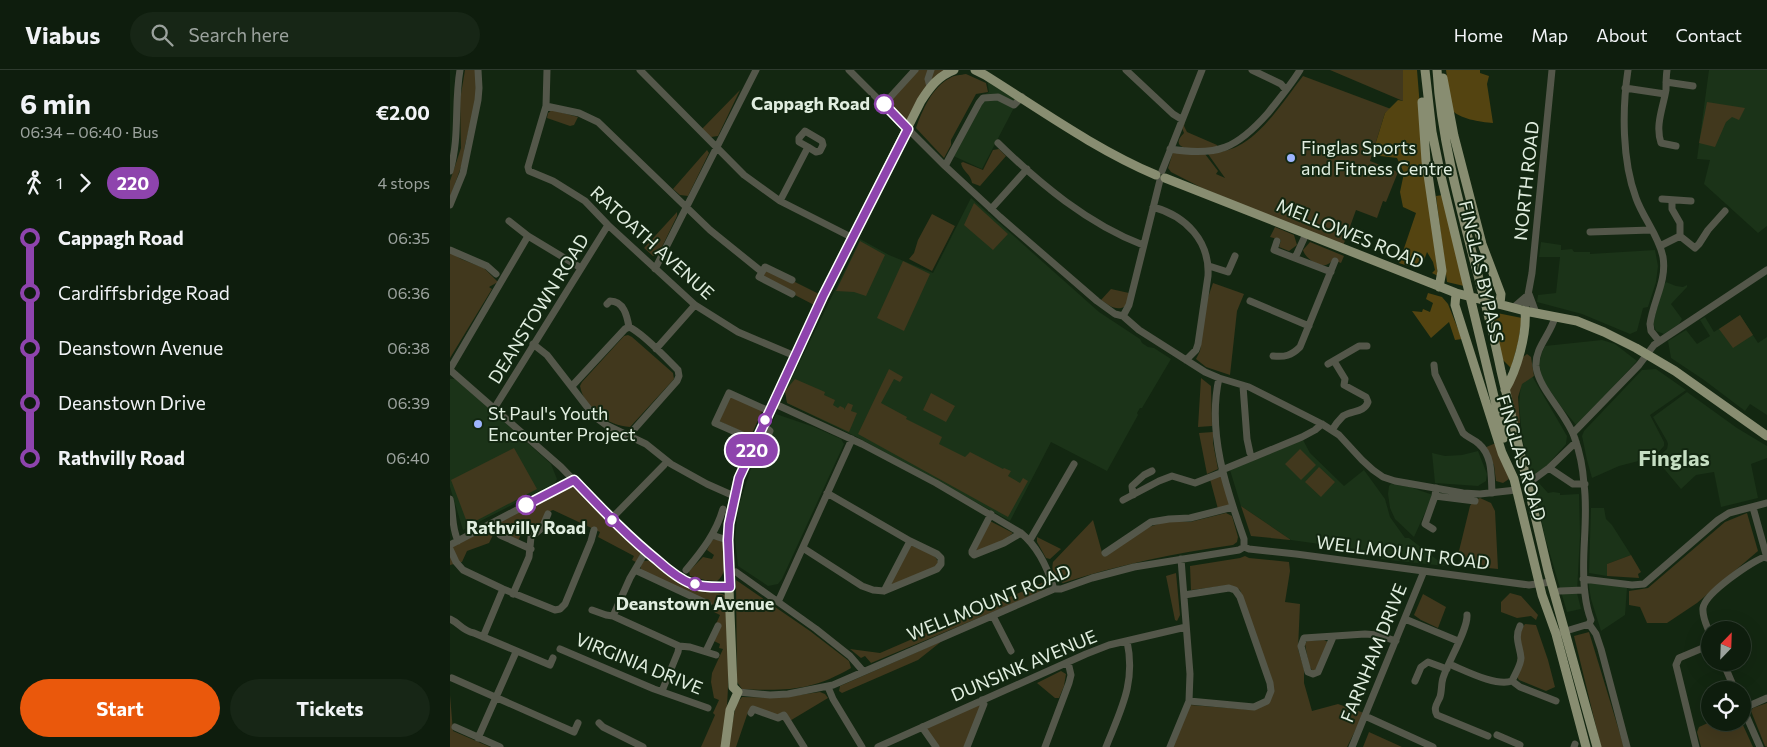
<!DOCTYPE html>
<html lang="en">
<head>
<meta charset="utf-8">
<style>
	:root { --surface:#0e1d0d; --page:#172616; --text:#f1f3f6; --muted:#9ba29d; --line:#2e3b2e; --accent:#ea580c }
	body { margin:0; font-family:Commissioner,sans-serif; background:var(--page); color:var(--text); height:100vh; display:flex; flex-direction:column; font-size:19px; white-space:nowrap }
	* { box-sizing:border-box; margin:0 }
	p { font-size:16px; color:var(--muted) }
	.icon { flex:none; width:28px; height:28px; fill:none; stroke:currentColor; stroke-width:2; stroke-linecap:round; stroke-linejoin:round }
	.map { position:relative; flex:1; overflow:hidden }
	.drawer { display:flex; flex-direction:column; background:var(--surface); width:450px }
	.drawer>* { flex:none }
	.badge { padding:0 10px; border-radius:16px; font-size:18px; line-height:32px }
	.needle { width:32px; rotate:23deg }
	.tools { position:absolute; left:1251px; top:551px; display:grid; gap:10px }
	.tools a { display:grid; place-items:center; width:50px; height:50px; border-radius:50%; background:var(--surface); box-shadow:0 5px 20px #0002,0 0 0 1px var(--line); font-size:25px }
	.map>.badge { position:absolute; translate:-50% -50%; box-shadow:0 0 0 2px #fff }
	.legs { display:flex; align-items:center; gap:8px; height:55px; padding:0 20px; font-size:16px }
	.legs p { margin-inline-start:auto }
	.overview { display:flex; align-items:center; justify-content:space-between; height:85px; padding:0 20px }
	h1 { font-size:28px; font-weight:700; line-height:38px }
	.button { display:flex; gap:10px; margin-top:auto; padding:10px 20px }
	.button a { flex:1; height:58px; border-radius:30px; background:var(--accent); color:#fff; font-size:20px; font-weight:700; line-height:58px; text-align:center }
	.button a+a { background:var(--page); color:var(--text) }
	ul { padding:0 20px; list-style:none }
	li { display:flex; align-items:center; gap:18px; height:55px; font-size:19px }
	li i { display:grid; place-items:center; width:8px; height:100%; margin:0 6px; background:currentColor }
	li i::after { content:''; width:12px; height:12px; margin:-6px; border:4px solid; border-radius:50%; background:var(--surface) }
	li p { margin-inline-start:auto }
	li:first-child i { background:linear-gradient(#0000 50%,currentColor 0) }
	li:last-child i { background:linear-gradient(currentColor 50%,#0000 0) }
	header { display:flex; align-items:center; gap:30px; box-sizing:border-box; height:70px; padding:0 25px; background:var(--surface); border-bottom:1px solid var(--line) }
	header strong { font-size:24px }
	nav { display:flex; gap:28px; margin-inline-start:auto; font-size:18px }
	.search { width:350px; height:45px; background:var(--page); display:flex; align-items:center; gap:12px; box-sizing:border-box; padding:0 18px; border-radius:28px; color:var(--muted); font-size:19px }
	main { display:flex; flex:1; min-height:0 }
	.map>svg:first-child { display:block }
</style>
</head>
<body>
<header>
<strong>Viabus</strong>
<div class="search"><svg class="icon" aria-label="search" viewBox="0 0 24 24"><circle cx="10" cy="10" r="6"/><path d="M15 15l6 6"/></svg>Search here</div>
<nav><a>Home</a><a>Map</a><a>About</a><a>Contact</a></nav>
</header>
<main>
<section class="drawer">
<div class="overview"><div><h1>6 min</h1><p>06:34 – 06:40 · Bus</p></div><b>€2.00</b></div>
<div class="legs"><svg class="icon" aria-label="walk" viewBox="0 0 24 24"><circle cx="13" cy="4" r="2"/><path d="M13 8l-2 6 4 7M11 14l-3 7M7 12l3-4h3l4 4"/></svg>1<svg class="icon" aria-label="forward" viewBox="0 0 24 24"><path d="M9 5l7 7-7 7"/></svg><b class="badge" style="background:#8e44ad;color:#fff">220</b><p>4 stops</p></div>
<ul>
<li><i style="color:#8e44ad"></i><b>Cappagh Road</b><p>06:35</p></li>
<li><i style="color:#8e44ad"></i><span>Cardiffsbridge Road</span><p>06:36</p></li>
<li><i style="color:#8e44ad"></i><span>Deanstown Avenue</span><p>06:38</p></li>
<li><i style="color:#8e44ad"></i><span>Deanstown Drive</span><p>06:39</p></li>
<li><i style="color:#8e44ad"></i><b>Rathvilly Road</b><p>06:40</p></li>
</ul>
<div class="button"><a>Start</a><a>Tickets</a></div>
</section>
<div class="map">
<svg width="1317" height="677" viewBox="0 0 1317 677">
	<rect width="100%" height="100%" fill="#132711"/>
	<path fill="#1b3318" d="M1259,0H1317V156L1308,163L1254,114L1260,90L1247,89Z
		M537,9L568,30L532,99L499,84L528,28L539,22Z
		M521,128L649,242L690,269L692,273L698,277L704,278L721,289L692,338H690L687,343L688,345L657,401L601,372L560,451L405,366L337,333L335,322L410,169L439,185L483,203Z
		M1091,172L1111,175V180L1122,179L1124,182H1140V184L1205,180L1208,196L1206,212L1198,237L1193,238L1187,261L1180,264L1132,244L1087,232L1088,225L1106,223L1110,187H1089Z
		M1216,212L1226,216L1233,217L1237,215V217L1221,234L1232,249L1229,254L1214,264L1206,261L1203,253L1213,216Z
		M1290,245L1308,273L1317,267V345L1300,334L1295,341L1254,310L1221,288L1218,271L1236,260L1247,274L1260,266L1250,250L1255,247L1264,262Z
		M1152,270L1165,274L1187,291L1127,356L1112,338L1092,309L1089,293L1092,282L1095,276Z
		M1206,299L1236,320L1200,345L1214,372V376L1204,387L1169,396L1142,408L1137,390L1132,366L1134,361L1192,300Z
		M1082,306L1117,366L1116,374L1092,401L1082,407L1072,367L1069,333L1071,313Z
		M0,309H5L11,313L101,394L107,409L105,413L13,460L0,417Z
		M1237,322L1287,358L1317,376V388L1301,394L1308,428L1271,437L1264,402L1246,405L1231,419L1206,389L1217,379L1218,374L1217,371L1203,347Z
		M326,344L364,357L391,369L394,374L332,509L328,514L318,516L288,496L285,469L288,439L300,401Z
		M853,370L860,383L894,416L914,400L935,429L940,447L955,468H959L995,496L931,489L920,481L841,470L791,436L780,400Z
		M1028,381L1037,404L1036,411L1028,416L985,413L982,383L995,386L1012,385Z
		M1088,412L1098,423L1103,422L1110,423V425L1129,424L1130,465L1127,523L1131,539L1117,542L1095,467L1084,415Z
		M941,414L960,417L983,425L964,467L945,449L940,438L938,424L939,416Z
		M1141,438H1154L1156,449L1162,455L1181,485L1157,494V506L1139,503Z
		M1138,510L1177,518L1175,545L1151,561L1141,529Z"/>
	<path fill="#41381d" d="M15,0H26L27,27L15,75L13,91L0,128V111L11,78L10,30Z
		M465,0H504L491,6L457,58L434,34Z
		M880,0H953V31Z
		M516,4L536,13L538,22L526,24L501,70V75L494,88L466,58C472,41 482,17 500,8C504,5 511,5 516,4Z
		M853,6L941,39L935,43L920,91L948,102L936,132L933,131L927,148L906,140L893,176L752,118L721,102L718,98L723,82L755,84L768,101L766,104L775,108L758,84C768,82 779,81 788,76C814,63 835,29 853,6Z
		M290,20L268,66L261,67L251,60Z
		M1257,32L1295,38L1289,50L1282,47L1276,52L1265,77L1249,73Z
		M102,40L128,47L124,55L120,56L97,48L98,43Z
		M735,52L734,56L737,62L767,75L768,78C759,79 713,84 734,63L732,58Z
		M549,79L556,86L530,116L522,113C521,104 512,101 511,93L513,92L533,100L543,80Z
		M257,80L259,83L238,126L230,125L223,119Z
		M524,133L558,164L543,180L514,155Z
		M227,142V146L208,185L203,186L194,178Z
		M482,144L505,156L482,201L459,189L464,183L468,170Z
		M825,157L844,165L847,175L839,181L829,177L831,170L820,167Z
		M410,171L435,185L416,226L404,222L386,221Z
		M860,172L894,186L891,193L883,190C881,192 879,194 876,195C868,197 855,188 853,180Z
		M0,182L11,189L34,198L48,212L39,217L42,219L0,288Z
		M453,191L480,204L454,261L427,248Z
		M315,197L373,226L368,237L310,207Z
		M763,213L794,224L787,241L780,305L756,297L746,289L750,281L756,233Z
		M661,219L679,223L676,236C666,242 659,235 651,230Z
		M1290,245L1303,265L1283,278L1269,259Z
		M178,265L182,267L223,303L224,309L180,357C158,356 134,338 130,316L132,312L174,266Z
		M1077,284L1081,287L1084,306L1072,314L1068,327L1070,353H1066L1059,322L1073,287Z
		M439,299L453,307L450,312L444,309L431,333L457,347L456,349L492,367L489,374L515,387L520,382L553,399L554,398L561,401L558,406L570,413L573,408L578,411L558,447L408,364Z
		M751,308L761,316L762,356L748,357Z
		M345,309L375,322L374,325L385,330L383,335L388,338L390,336L394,338V340L398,333L403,335L401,341L407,343L399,362L337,333L335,321Z
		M481,323L505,336L496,352L473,340Z
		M281,326L312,341L301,366L269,351Z
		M763,362V373L768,399L757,404L749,363Z
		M1046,373L1059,409L1053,413L1046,411L1044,395L1034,378Z
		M64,378L87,419L18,455L1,410Z
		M850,379L866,395L851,410L835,394Z
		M869,397L885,412L871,427L855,412Z
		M773,402L783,437L768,439L760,409Z
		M124,410L196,481L188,493L182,490L184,486L148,467L150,462L103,440L96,443L90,457L81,453L79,457L75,456L68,471L44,463L39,473L17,481L12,492L0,495V475Z
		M1030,428L1041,433L1045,441L1048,499L1038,498L1008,485L1020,436L1023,431Z
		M791,436L841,470L801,466Z
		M776,443L782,446L788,467L787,472L783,475C725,483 668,495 613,513C604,510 601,500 603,492L643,450L653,486L699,457L718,451L740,452Z
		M1297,443L1308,481L1247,533L1217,553H1197L1190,537L1179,535V521L1198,518L1275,452Z
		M540,451L563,463L554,470L525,482Z
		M587,467L611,479L600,489L596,488L587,472Z
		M267,469L275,474C275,486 278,503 267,511L255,510L240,506L239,501L253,487L262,489L264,485L257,480L262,470Z
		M460,475L484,485L489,493L486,498L441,517L440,514Z
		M1181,485L1191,502L1188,504L1189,508L1157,506V494Z
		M795,486L799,488L839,492L840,501L835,532L850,534L848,579L854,599V613L862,641L888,634L914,643L897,677H723L740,635L804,640L818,633L822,613L790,520L780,515L741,520L740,496L790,488Z
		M203,490C217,506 232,516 252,521C260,523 268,522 275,525C278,578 282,625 271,677H251L265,645L263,643L269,630L264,628L261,612L262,603L273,579L269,578L270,574L264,571L266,554L270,545L264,542L266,536L192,503L190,495L194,491Z
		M726,503L730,545L727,551L725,550L716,506Z
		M286,510L360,561L399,591L401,598C362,621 335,621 292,619L287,612Z
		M592,513L594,514L595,518L593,521L421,593L415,586L411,588L400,579L430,583Z
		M1060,523L1071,526L1088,545L1086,550L1081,546L1067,548L1051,542V532Z
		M973,524L996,537L988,558L971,550L964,545Z
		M1075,554L1086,555L1098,590L1105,617L1096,621L1069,610L1067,607L1069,563Z
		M1139,562L1174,677H1151L1124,566Z
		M874,570L878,572L867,597L865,600H862L859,596L855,574L857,571Z
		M492,571L468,590L392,623L389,621L390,616Z
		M611,601L616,604L614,616L609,628H605L587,613Z
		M370,622L375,624L378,628L338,652L302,640L301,643L298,642L286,677H278L286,634L292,627L328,628Z
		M0,625L3,661L40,677H0Z
		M536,628L516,677H487L472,657Z
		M1317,633V677L1315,676L1301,641L1303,638Z
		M1260,652L1292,653L1303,677H1251L1247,662L1249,657Z
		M919,662L952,677H913Z"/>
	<path fill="#544411" d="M953,0H967L972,62L988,206L982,203L985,200L983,192L977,182L972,196L961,197L949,193L966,143L953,137L950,122L954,103L947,88L922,85L935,43L948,30L953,31Z
		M996,0H1030V3L1039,6L1037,14L1043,53C1030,52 1009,49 1001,39Z
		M993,125L1014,216L997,212L986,126Z
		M978,223L992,227L998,234L1012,269L1005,270L999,252L981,268L962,241L972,242L973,239L980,242L983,233L976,229Z
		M1042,242L1072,248L1068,273L1061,298L1051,288Z"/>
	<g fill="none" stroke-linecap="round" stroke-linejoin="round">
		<path stroke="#54574a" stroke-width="7" d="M97,0L96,36L78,97L79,101L103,111L135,131L158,155L245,235L288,262L345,286
			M190,0L294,105L330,131L403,168
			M399,0L495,96L550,147L647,231L665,244L673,246L689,260L755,302L769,308L799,317L872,354L889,365L912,390L923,400L933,407L945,411L1013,423L1030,424L1066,420
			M676,0L723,44L731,49
			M802,0L831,14L836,20
			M1178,0C1172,39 1172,91 1186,128C1193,148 1209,166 1213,187C1217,211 1203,231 1200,254L1201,261L1209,271
			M1217,0C1216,7 1216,14 1216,20C1213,38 1205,55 1211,73L1226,76
			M1216,12L1243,16
			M480,17L478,9L481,0
			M1175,18L1215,24
			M434,34L465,0
			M96,36L129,43L148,52L260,160L312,202
			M548,73C590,114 638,154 693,175
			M720,79C768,87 787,78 818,43C829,29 841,15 850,0
			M495,96L529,33L533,28L548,27L564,35L572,27
			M0,101C10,67 4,34 10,0
			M712,101L752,0
			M1212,129L1241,131
			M330,131L358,77L366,82L370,81L373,75L372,71L355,61L349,68V72L358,77
			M1222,131V139L1230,153V166
			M0,135L13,103L28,30L29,18L28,0
			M703,137C736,146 760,171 758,206L748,274L746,280L736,290
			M541,139L577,99
			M59,151L78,166L131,198
			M1140,162L1201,160
			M827,171L824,180L881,202
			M1210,176L1230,166L1245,178L1249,174L1258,160L1275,141
			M0,180L37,196L46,204
			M845,188L856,164
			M759,196L778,202L785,186
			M205,199L306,0
			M342,224L309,207L315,197L342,210
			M800,231L859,256
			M157,234L160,231C174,231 177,246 179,257
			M1063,238L1079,224L1086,243
			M1075,241L1082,203L1102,0
			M673,246L679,235L710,110
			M1105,247C1101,264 1085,277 1086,296C1088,319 1118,345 1125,369C1130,383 1133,400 1134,414C1139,450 1130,488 1135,524C1136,533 1138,542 1141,550L1139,554L1146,564L1151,579L1177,677
			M83,274L97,285L145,347L156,355L196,374L221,394L257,414L284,426
			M206,279L245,235
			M823,286C835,287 841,286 850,277L885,191
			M878,294L909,276H917
			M984,295L985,304L1013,363C1018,368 1024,369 1029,374C1043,386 1041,407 1042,423
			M0,299L78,166
			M0,300L111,397L161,449L213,495L242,514L255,516L280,517
			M769,308C757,363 776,418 794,469V477
			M122,316L175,259L179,257C193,263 216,288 228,300L229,306L227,311L179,365
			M793,316L797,369L800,383
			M323,333L412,374L486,413L571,463C587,476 598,499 604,519
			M45,337L158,155
			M882,360C885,355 889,350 893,346C902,340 914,343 918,332L916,327L894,315L895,309L884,291
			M1123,363L1189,295L1204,275L1317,200
			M306,371L265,353L279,323L319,341
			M295,395L305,394L320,361L313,355
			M1099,398L1123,414H1135
			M772,400L852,367L865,360L872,354
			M1084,409L1099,398L1126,372
			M683,425L682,416L694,405L702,401
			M985,426L1025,431
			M0,429C4,444 1,456 8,471
			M673,430L709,411L722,406L745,413L773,402
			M1304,441L1317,488
			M541,444L522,481V483L524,485L554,473L571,463
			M161,449L214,395
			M983,459L975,454L985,426L986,418
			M50,465L81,479
			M262,465L277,470
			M580,470L624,394
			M0,475L124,410
			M353,478L412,516L423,520L434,521L487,499L491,494V488L487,484L460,471L377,423
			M0,479L6,492L13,500L53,519L105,540L110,539L115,534L141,471L144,460
			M655,483L701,452L719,449L740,448L783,437
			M185,500L258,534
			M236,500C252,481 266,463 273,439
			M286,502L366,559L400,586L413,601
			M1133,509L1182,515L1194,514L1268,450L1279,443L1317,433
			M434,521L460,471
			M1110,521L1134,520
			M63,524L79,487L81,467L92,458L98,444
			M734,525L779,518L785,520L790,527L820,613L821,621L817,631L804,637L739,631
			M328,532L402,369
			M142,540L156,545L163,546L229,576L228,582L212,621
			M1017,545C1018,559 998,592 993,608C991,614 992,621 990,627C987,634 983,638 987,645L1038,666
			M163,546L180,508L196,481
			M543,546L561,581
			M0,549C11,554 11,560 24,563L100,595L103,588
			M955,549L1008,571
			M1106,564L1139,554
			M1260,564C1257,556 1252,547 1253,538C1255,523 1302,491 1317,486
			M33,567L53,519
			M883,567L868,602L863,604L858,602L851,576L854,568L915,564L928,565L946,571
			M229,576L240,577L266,585
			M110,579L204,619L258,638
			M256,581L268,556
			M1273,592L1285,620
			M999,594C1014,600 1046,617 1062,611C1065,604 1071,595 1071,588C1070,576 1064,568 1070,556
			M2,608L124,662L128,653
			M965,611L971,597L978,592L997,599
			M1062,611L1070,617L1106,631
			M378,617L383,629L412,677
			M288,622L320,625L338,624L383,615L604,519H611L642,508L684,497L789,480L794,477L799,479L846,484L1079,515L1101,512
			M1292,636L1310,677
			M1294,638L1317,628
			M301,643L303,639L328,648L334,645L354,677
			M915,646L983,677
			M149,653L153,657L193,677
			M5,657L50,677
			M472,657L486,677
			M1047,665L1070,675
			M28,668L66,582
			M428,677L636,584L659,575L736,557
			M517,677L534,634L532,630
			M595,677L619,613L621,605L618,592
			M656,677C671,639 686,613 677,571
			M720,677L739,631L740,604L731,489
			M902,677L974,501
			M1124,677L1125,674
			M1246,677L1226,595L1229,588L1260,575"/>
		<path stroke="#888d71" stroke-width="9" d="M525,0L535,5C591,40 645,79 706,105
			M975,0L982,62L991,106L1054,368
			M987,0C993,102 1031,200 1051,301L1098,501L1147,677
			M993,8L1004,66L1032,174L1051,224L1050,234
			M972,32L976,91L992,201L989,217
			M715,108L1006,223L1075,241L1127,251L1154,262L1186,278L1225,301L1317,366
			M1006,223L1005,235L1052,383L1064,409L1092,525L1106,564L1136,677
			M1055,320C1067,300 1077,264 1075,241
			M275,677L280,640L288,622L283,617L277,470L280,445L289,408L373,226L471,31C480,17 488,6 504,0"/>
	</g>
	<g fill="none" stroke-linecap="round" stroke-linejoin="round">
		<defs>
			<path id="line-1" d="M76,435L124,410C151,438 177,466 207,490C217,499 229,509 242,514C253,518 268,517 280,517L278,470L279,454L289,408L373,226L458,59L434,34"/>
		</defs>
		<use href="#line-1" stroke="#fff" stroke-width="11"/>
		<use href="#line-1" stroke="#8e44ad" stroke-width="8"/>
	</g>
	<g fill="#fff" stroke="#8e44ad" stroke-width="2.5">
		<circle cx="434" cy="34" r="9"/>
		<circle cx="315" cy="350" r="6"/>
		<circle cx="76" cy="435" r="9"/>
		<circle cx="162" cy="450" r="6"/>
		<circle cx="245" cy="514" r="6"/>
	</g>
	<g fill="#9db4fd" stroke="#132711" stroke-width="2">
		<circle cx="841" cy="88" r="5"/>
		<circle cx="28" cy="354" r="5"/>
	</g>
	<g text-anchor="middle" stroke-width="4" stroke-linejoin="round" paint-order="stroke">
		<g font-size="18" font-weight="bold" fill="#e1eee0" stroke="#132711">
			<text x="420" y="40" text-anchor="end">Cappagh Road</text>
			<text x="76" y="464">Rathvilly Road</text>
			<text x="245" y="540">Deanstown Avenue</text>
		</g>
		<g font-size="18" fill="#e1eee0" stroke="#132711" text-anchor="start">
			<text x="851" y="84">Finglas Sports<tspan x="851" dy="21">and Fitness Centre</tspan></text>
			<text x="38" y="350">St Paul's Youth<tspan x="38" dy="21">Encounter Project</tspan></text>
		</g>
		<g font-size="18" fill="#e1eee0" stroke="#132711">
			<text transform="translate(1077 111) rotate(-84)" y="6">NORTH ROAD</text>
			<text transform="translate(900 164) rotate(22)" y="6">MELLOWES ROAD</text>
			<text transform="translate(202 173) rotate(42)" y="6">RATOATH AVENUE</text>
			<text transform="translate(1031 202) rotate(77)" y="6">FINGLAS BYPASS</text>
			<text transform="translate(89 239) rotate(-58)" y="6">DEANSTOWN ROAD</text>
			<text transform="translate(1071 388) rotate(73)" y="6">FINGLAS ROAD</text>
			<text transform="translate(953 483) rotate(7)" y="6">WELLMOUNT ROAD</text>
			<text transform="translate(539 533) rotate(-22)" y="6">WELLMOUNT ROAD</text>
			<text transform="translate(924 583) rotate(-68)" y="6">FARNHAM DRIVE</text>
			<text transform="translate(189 594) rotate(22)" y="6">VIRGINIA DRIVE</text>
			<text transform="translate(574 596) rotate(-23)" y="6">DUNSINK AVENUE</text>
		</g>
		<g font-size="22" font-weight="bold" fill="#c5dec2" stroke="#132711">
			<text x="1224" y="396">Finglas</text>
		</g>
	</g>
</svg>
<div class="tools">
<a><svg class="needle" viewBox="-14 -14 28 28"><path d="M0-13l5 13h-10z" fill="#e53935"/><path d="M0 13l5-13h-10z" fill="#9ba29d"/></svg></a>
<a><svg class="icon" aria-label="locate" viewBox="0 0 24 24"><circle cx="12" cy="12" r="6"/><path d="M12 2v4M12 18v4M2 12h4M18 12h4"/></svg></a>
</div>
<b class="badge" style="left:302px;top:380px;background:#8e44ad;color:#fff">220</b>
</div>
</main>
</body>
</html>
